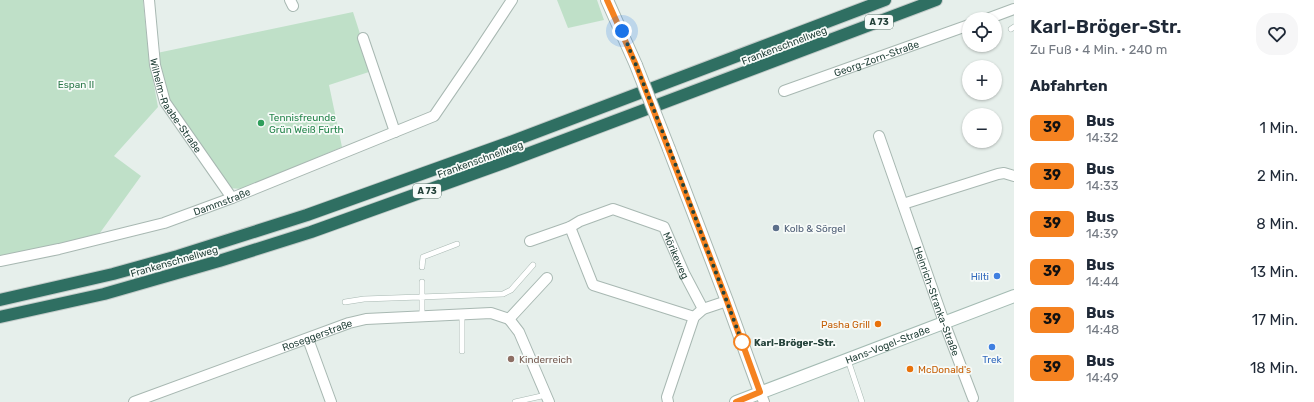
<!DOCTYPE html>
<html lang="de">
<head>
<meta charset="utf-8">
<style>
	:root { --surface:#fff; --page:#f6f6f7; --text:#1f2937; --muted:#747a83 }
	body { margin:0; font-family:Rubik,sans-serif; background:var(--page); color:var(--text); height:100vh; display:flex; flex-direction:column; font-size:15px; white-space:nowrap }
	* { box-sizing:border-box; margin:0 }
	p { font-size:13px; color:var(--muted) }
	.icon { flex:none; width:22px; height:22px; fill:none; stroke:currentColor; stroke-width:2; stroke-linecap:round; stroke-linejoin:round }
	.map { position:relative; flex:1; overflow:hidden }
	.side { display:flex; flex-direction:column; background:var(--surface); width:300px }
	.side>* { flex:none }
	.badge { padding:0 8px; border-radius:6px; font-size:14px; line-height:26px }
	.controls { position:absolute; left:962px; top:12px; display:grid; gap:8px }
	.controls a { display:grid; place-items:center; width:40px; height:40px; border-radius:50%; background:var(--surface); box-shadow:0 1px 3px #0004; font-size:20px }
	.you { position:absolute; width:20px; height:20px; margin:-10px; border:3px solid #fff; border-radius:50%; background:#1a73e8; box-shadow:0 0 0 6px #1a73e833 }
	.map>.badge { position:absolute; translate:-50% -50%; box-shadow:0 0 0 2px #fff }
	h2 { padding:0 16px; font-size:15px; line-height:36px }
	.round { display:grid; place-items:center; flex:none; width:42px; height:42px; border-radius:16px; background:var(--page) }
	.head { display:flex; align-items:center; justify-content:space-between; height:68px; padding:0 16px }
	h1 { font-size:19px; font-weight:600; line-height:30px }
	ul { padding:0; list-style:none }
	li { display:flex; align-items:center; gap:12px; height:48px; padding:0 16px }
	li div { flex:1 }
	li b { display:block; font-size:15px }
	li em { font-style:normal }
	li .badge { min-width:44px; font-weight:700; text-align:center }
	main { display:flex; flex:1; min-height:0 }
	.map>svg:first-child { display:block }
</style>
</head>
<body>
<main>
<div class="map">
<svg width="1014" height="402" viewBox="0 0 1014 402">
	<rect width="100%" height="100%" fill="#e6efeb"/>
	<path fill="#bfe0c8" d="M0,0H143C146,36 151,71 158,107L114,156L141,176L97,237L0,258Z
		M557,0H597L604,20L568,28Z
		M353,12L372,71L329,85L342,147L242,189L228,188L168,100L157,53Z"/>
	<g fill="none" stroke-linecap="round" stroke-linejoin="round">
		<defs>
			<path id="service" d="M1011,29L1014,27
				M422,267L423,257L457,244
				M345,302L364,299L503,294L511,290L533,265
				M462,315V351
				M422,316V282
				M848,360L862,402
				M515,402L546,395"/>
			<g id="minor">
				<path id="s1" d="M149,0L155,65L165,102L232,198"/>
				<path d="M290,0L293,6"/>
				<path d="M987,19L1014,9"/>
				<path d="M363,38L395,132"/>
				<path id="s2" d="M784,91L969,25"/>
				<path id="s3" d="M879,136L944,322L973,398"/>
				<path d="M903,204L998,174L1004,173L1014,176"/>
				<path d="M570,227L593,285L694,317"/>
				<path id="s4" d="M530,241L570,227L580,221L613,209L664,227L684,273L703,309"/>
				<path id="s5" d="M0,261L59,249L164,223L232,198L434,116L475,56L512,0"/>
				<path d="M509,319L519,332L549,402"/>
				<path d="M509,319L547,278"/>
				<path d="M308,339L331,402"/>
				<path d="M760,392L764,402"/>
				<path id="s6" d="M134,402L349,323L366,319L491,313L509,319"/>
				<path d="M668,402L667,397L694,317L703,309L727,301"/>
			</g>
			<path id="tertiary" d="M607,0L636,65
				M669,149L727,301L760,392"/>
			<g id="secondary">
				<path id="s7" d="M736,402L1014,296"/>
			</g>
			<path id="motorway" d="M0,300L113,274L178,256L307,215L505,144L885,0
				M0,317L104,294L219,261L311,232L506,162L936,0"/>
		</defs>
		<use href="#service" stroke="#a8b8b2" stroke-width="6"/>
		<use href="#minor" stroke="#a8b8b2" stroke-width="12"/>
		<use href="#tertiary" stroke="#a8b8b2" stroke-width="14"/>
		<use href="#secondary" stroke="#a4bbb3" stroke-width="14"/>
		<use href="#motorway" stroke="#c2cac8" stroke-width="14"/>
		<use href="#service" stroke="#fff" stroke-width="5"/>
		<use href="#minor" stroke="#fff" stroke-width="10"/>
		<use href="#tertiary" stroke="#fff" stroke-width="12"/>
		<use href="#secondary" stroke="#fff" stroke-width="12"/>
		<use href="#motorway" stroke="#2f6f62" stroke-width="12"/>
		<defs>
			<path id="tertiary-bridge" d="M636,65L669,149"/>
		</defs>
		<use href="#tertiary-bridge" stroke="#a8b8b2" stroke-width="14" stroke-linecap="butt"/>
		<use href="#tertiary-bridge" stroke="#fff" stroke-width="12"/>
	</g>
	<g fill="none" stroke-linecap="round" stroke-linejoin="round">
		<defs>
			<path id="line" d="M607,0L636,65L727,301L760,392L736,402"/>
		</defs>
		<use href="#line" stroke="#fff" stroke-width="9"/>
		<use href="#line" stroke="#f58220" stroke-width="6"/>
		<path stroke="#24423a" stroke-width="4" stroke-dasharray="0 7.2" d="M622,31L636,65L673,158L742,342"/>
	</g>
	<circle fill="#2e9e5b" stroke="#f7fbf9" stroke-width="1.5" cx="261" cy="123" r="4"/>
	<circle fill="#5c6f8a" stroke="#f7fbf9" stroke-width="1.5" cx="776" cy="228" r="4"/>
	<g fill="#3f7fe0" stroke="#f7fbf9" stroke-width="1.5">
		<circle cx="997" cy="276" r="4"/>
		<circle cx="992" cy="347" r="4"/>
	</g>
	<g fill="#e8710a" stroke="#f7fbf9" stroke-width="1.5">
		<circle cx="878" cy="324" r="4"/>
		<circle cx="910" cy="369" r="4"/>
	</g>
	<circle fill="#fff" stroke="#f58220" stroke-width="2" cx="742" cy="342" r="8"/>
	<circle fill="#8d6e63" stroke="#f7fbf9" stroke-width="1.5" cx="511" cy="359" r="4"/>
	<g text-anchor="middle" stroke-width="3.5" stroke-linejoin="round" paint-order="stroke">
		<g fill="#f7fbf9" stroke="#637a73" stroke-width="1">
			<rect x="865" y="15" width="28" height="14" rx="3"/>
			<rect x="413" y="184" width="28" height="14" rx="3"/>
		</g>
		<g font-size="9" font-weight="bold" fill="#24423a">
			<text x="879" y="25">A 73</text>
			<text x="427" y="194">A 73</text>
		</g>
		<g font-size="10" fill="#24423a" stroke="#f7fbf9">
			<text transform="translate(784 45) rotate(-21)" y="4">Frankenschnellweg</text>
			<text dy="4" stroke="none"><textPath href="#s2" startOffset="98">Georg-Zorn-Straße</textPath></text>
			<text dy="4" stroke="none"><textPath href="#s1" startOffset="111">Wilhelm-Raabe-Straße</textPath></text>
			<text transform="translate(480 159) rotate(-20)" y="4">Frankenschnellweg</text>
			<text dy="4" stroke="none"><textPath href="#s5" startOffset="230">Dammstraße</textPath></text>
			<text dy="4" stroke="none"><textPath href="#s4" startOffset="174">Mörikeweg</textPath></text>
			<text transform="translate(174 261) rotate(-16)" y="4">Frankenschnellweg</text>
			<text dy="4" stroke="none"><textPath href="#s3" startOffset="175">Heinrich-Stranka-Straße</textPath></text>
			<text dy="4" stroke="none"><textPath href="#s6" startOffset="195">Roseggerstraße</textPath></text>
			<text dy="4" stroke="none"><textPath href="#s7" startOffset="162">Hans-Vogel-Straße</textPath></text>
		</g>
		<g font-size="10" fill="#2d7a4b" stroke="#f7fbf9">
			<text x="76" y="88">Espan II</text>
		</g>
		<g font-size="10" fill="#27864d" stroke="#f7fbf9" text-anchor="start">
			<text x="269" y="121">Tennisfreunde<tspan x="269" dy="12">Grün Weiß Fürth</tspan></text>
		</g>
		<g font-size="10" fill="#4e5e75" stroke="#f7fbf9" text-anchor="start">
			<text x="784" y="232">Kolb &amp; Sörgel</text>
		</g>
		<g font-size="10" fill="#366cbe" stroke="#f7fbf9" text-anchor="end">
			<text x="989" y="280">Hilti</text>
			<text x="992" y="363" text-anchor="middle">Trek</text>
		</g>
		<g font-size="10" fill="#c56008" stroke="#f7fbf9" text-anchor="end">
			<text x="870" y="328">Pasha Grill</text>
			<text x="918" y="373" text-anchor="start">McDonald's</text>
		</g>
		<g font-size="10" font-weight="bold" fill="#24423a" stroke="#f7fbf9" text-anchor="start">
			<text x="754" y="346">Karl-Bröger-Str.</text>
		</g>
		<g font-size="10" fill="#785e54" stroke="#f7fbf9" text-anchor="start">
			<text x="519" y="363">Kinderreich</text>
		</g>
	</g>
</svg>
<div class="controls">
<a><svg class="icon" aria-label="locate" viewBox="0 0 24 24"><circle cx="12" cy="12" r="6"/><path d="M12 2v4M12 18v4M2 12h4M18 12h4"/></svg></a>
<a>+</a>
<a>−</a>
</div>
<div class="you" style="left:622px;top:31px"></div>
</div>
<section class="side">
<div class="head"><div><h1>Karl-Bröger-Str.</h1><p>Zu Fuß · 4 Min. · 240 m</p></div><a class="round"><svg class="icon" aria-label="heart" viewBox="0 0 24 24"><path d="M12 20l-8-8c-3-5 5-10 8-4 3-6 11-1 8 4z"/></svg></a></div>
<h2>Abfahrten</h2>
<ul>
<li><span class="badge" style="background:#f58220;color:#111">39</span><div><b>Bus</b><p>14:32</p></div><em>1 Min.</em></li>
<li><span class="badge" style="background:#f58220;color:#111">39</span><div><b>Bus</b><p>14:33</p></div><em>2 Min.</em></li>
<li><span class="badge" style="background:#f58220;color:#111">39</span><div><b>Bus</b><p>14:39</p></div><em>8 Min.</em></li>
<li><span class="badge" style="background:#f58220;color:#111">39</span><div><b>Bus</b><p>14:44</p></div><em>13 Min.</em></li>
<li><span class="badge" style="background:#f58220;color:#111">39</span><div><b>Bus</b><p>14:48</p></div><em>17 Min.</em></li>
<li><span class="badge" style="background:#f58220;color:#111">39</span><div><b>Bus</b><p>14:49</p></div><em>18 Min.</em></li>
</ul>
</section>
</main>
</body>
</html>
